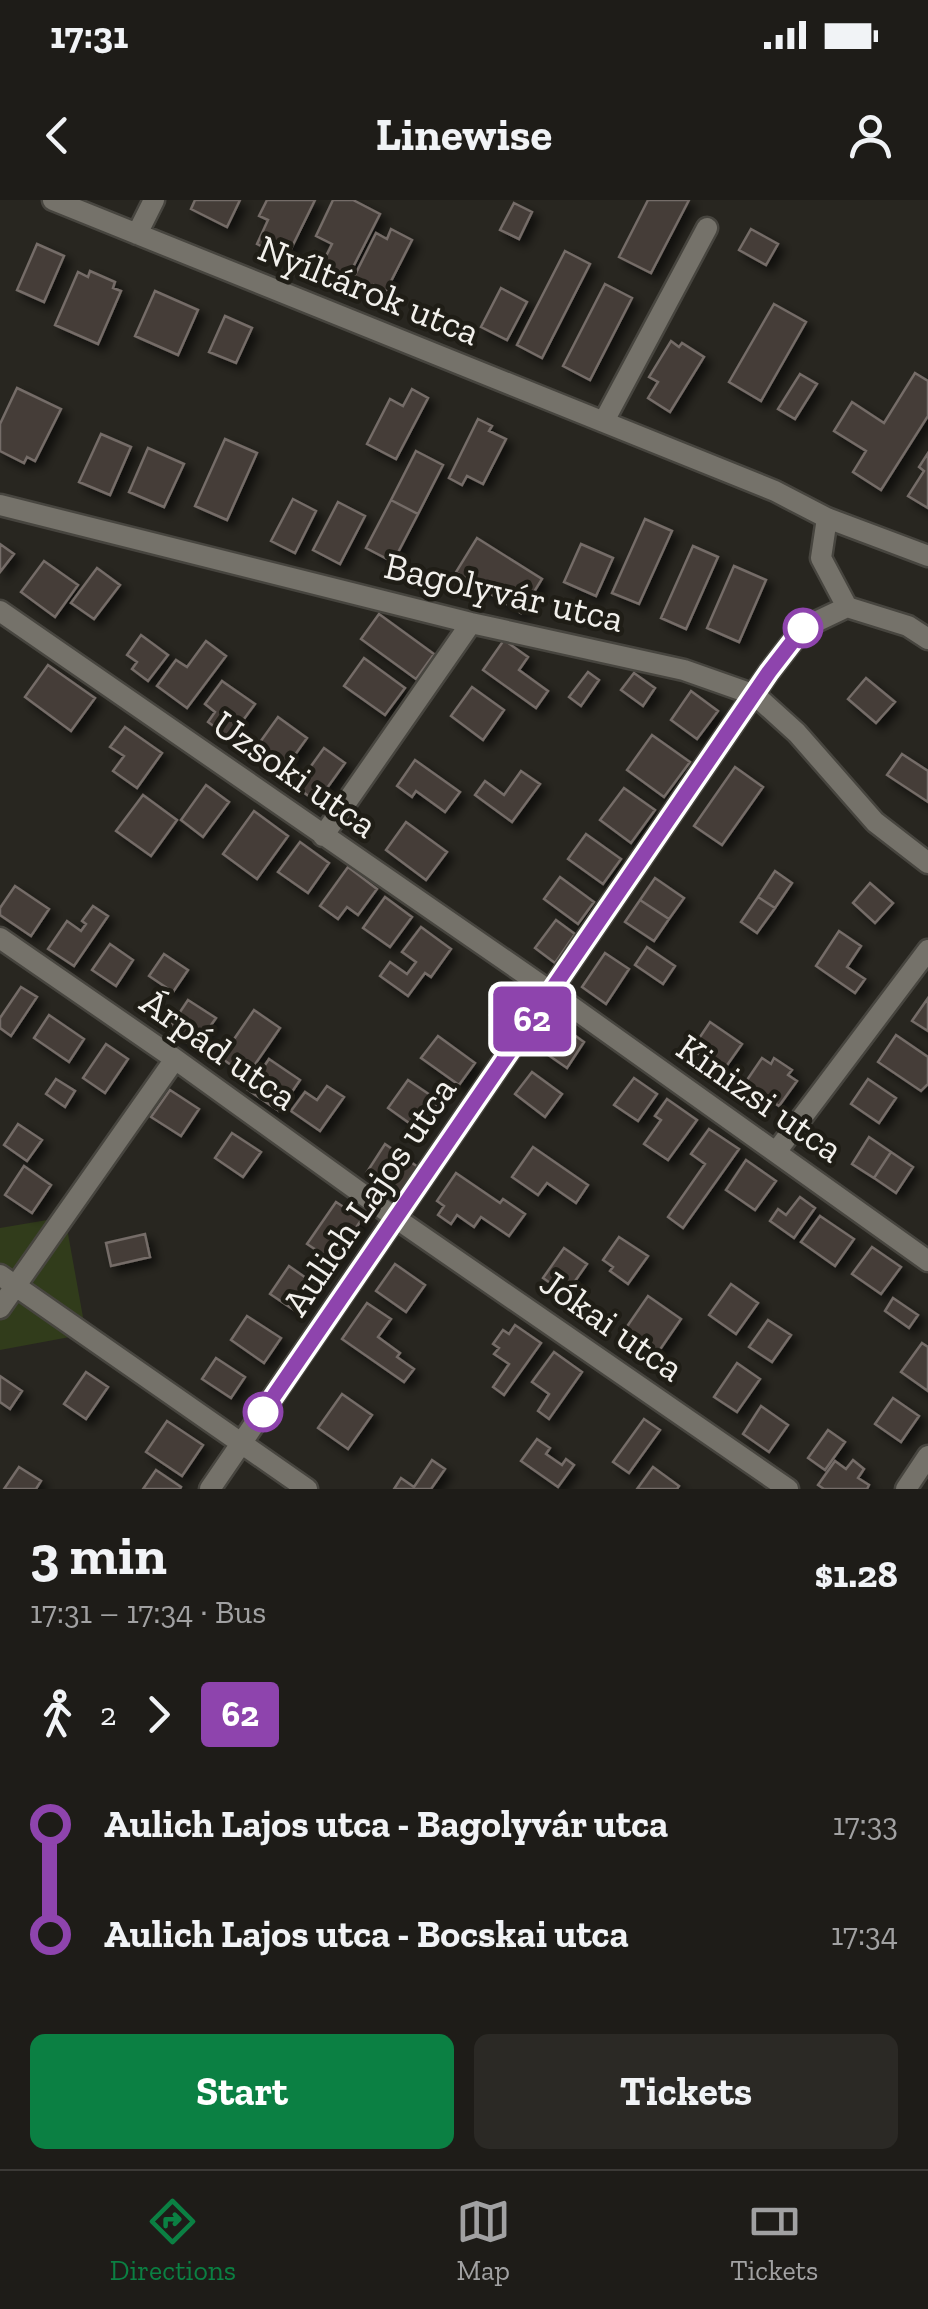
<!DOCTYPE html>
<html lang="en">
<head>
<meta charset="utf-8">
<style>
	:root { --surface:#1e1c18; --page:#2b2925; --text:#f1f3f6; --muted:#a1a1a2; --line:#3c3a37; --accent:#0b8043 }
	body { margin:0; font-family:"Zilla Slab",serif; background:var(--page); color:var(--text); height:100vh; display:flex; flex-direction:column; font-size:38px; white-space:nowrap }
	* { box-sizing:border-box; margin:0 }
	p { font-size:32px; color:var(--muted) }
	.icon { flex:none; width:55px; height:55px; fill:none; stroke:currentColor; stroke-width:2; stroke-linecap:round; stroke-linejoin:round }
	.map { position:relative; height:1289px; overflow:hidden }
	.sheet { display:flex; flex-direction:column; background:var(--surface); flex:1 }
	.sheet>* { flex:none }
	.badge { padding:0 20px; border-radius:8px; font-size:35px; line-height:65px }
	.map>.badge { position:absolute; translate:-50% -50%; box-shadow:0 0 0 5px #fff }
	.legs { display:flex; align-items:center; gap:15px; height:110px; padding:0 30px; font-size:32px }
	.legs p { margin-inline-start:auto }
	.overview { display:flex; align-items:center; justify-content:space-between; height:170px; padding:0 30px }
	h1 { font-size:55px; font-weight:700; line-height:75px }
	.button { display:flex; gap:20px; margin-top:auto; padding:20px 30px }
	.button a { flex:1; height:115px; border-radius:15px; background:var(--accent); color:#fff; font-size:40px; font-weight:700; line-height:115px; text-align:center }
	.button a+a { background:var(--page); color:var(--text) }
	ul { padding:0 30px; list-style:none }
	li { display:flex; align-items:center; gap:35px; height:110px; font-size:38px }
	li i { display:grid; place-items:center; width:15px; height:100%; margin:0 12px; background:currentColor }
	li i::after { content:''; width:25px; height:25px; margin:-12px; border:8px solid; border-radius:50%; background:var(--surface) }
	li p { margin-inline-start:auto }
	li:first-child i { background:linear-gradient(#0000 50%,currentColor 0) }
	li:last-child i { background:linear-gradient(currentColor 50%,#0000 0) }
	.status { display:flex; justify-content:space-between; align-items:center; height:70px; padding:0 50px; background:var(--surface); direction:ltr }
	.status svg { height:28px; fill:currentColor }
	header { display:flex; justify-content:space-between; align-items:center; height:130px; padding:0 30px; background:var(--surface); font-size:45px; font-weight:700 }
	.tab-bar { display:flex; justify-content:space-around; align-items:center; height:140px; border-top:2px solid var(--line); background:var(--surface); font-size:28px; color:var(--muted) }
	.tab-bar a { display:grid; justify-items:center; gap:5px }
	.tab-bar .selected { color:var(--accent) }
	.map>svg:first-child { display:block }
</style>
</head>
<body>
<div class="status"><b>17:31</b><svg viewBox="0 0 49 12"><path d="M0 12V9h3v3zM5 12V6h3v6zM10 12V3h3v9zM15 12V0h3v12zM26 1h20v11H26zM47 4h2v5h-2z"/></svg></div>
<header><svg class="icon" aria-label="back" viewBox="0 0 24 24"><path d="M15 5l-7 7 7 7"/></svg>Linewise<svg class="icon" aria-label="person" viewBox="0 0 24 24"><circle cx="12" cy="8" r="4"/><path d="M4 21q1-7 8-7t8 7"/></svg></header>
<div class="map">
<svg width="928" height="1289" viewBox="0 0 928 1289">
	<defs>
		<filter id="shadow"><feDropShadow dx="6" dy="6" stdDeviation="5" flood-color="#0009"/></filter>
	</defs>
	<rect width="100%" height="100%" fill="#282620"/>
	<path fill="#313c1b" d="M65,1017L86,1134L0,1150V1028Z"/>
	<path fill="#453e39" stroke="#746c67" stroke-width="2.5" filter="url(#shadow)" d="M195,0H240L227,27L191,9Z
		M267,0H315L286,59L257,44L268,20L259,16Z
		M333,0H353L380,14L347,79L321,66L332,44L316,36Z
		M648,0H689L651,73L619,57Z
		M514,3L532,12L519,39L500,30Z
		M391,29L412,40L386,91L374,85L371,91L352,81L376,33L387,39Z
		M751,29L778,44L766,65L739,50Z
		M37,44L64,56L44,102L17,90Z
		M565,51L590,64L542,158L517,145Z
		M90,71L115,82L113,88L121,91L98,144L55,125L78,72L88,77Z
		M605,84L632,98L590,180L563,166Z
		M501,88L527,102L507,140L481,127Z
		M155,91L198,110L178,155L135,136Z
		M774,104L806,122L761,201L729,182Z
		M225,116L252,128L236,163L209,152Z
		M671,141L679,147L682,143L704,157L670,212L648,198L658,182L649,177Z
		M915,173L928,181V216L881,290L853,272L866,251L834,231L852,202L884,223Z
		M800,174L817,184L795,219L778,209Z
		M17,188L61,209L35,261L27,257L24,263L0,251V224Z
		M412,189L428,198L396,259L367,244L390,199L403,206Z
		M478,219L492,226L489,231L506,239L483,284L467,276L462,285L449,278Z
		M101,234L131,247L110,295L79,282Z
		M225,239L257,253L227,320L195,306Z
		M148,248L184,264L164,307L129,292Z
		M416,251L443,265L418,314L391,300Z
		M928,253V308L908,296L924,271L919,267Z
		M293,299L316,311L295,353L271,341Z
		M391,300L418,314L393,362L366,348Z
		M338,302L365,316L340,364L313,350Z
		M645,319L672,331L639,404L612,393Z
		M477,338L542,379L521,413L456,372Z
		M0,344L14,354L0,372Z
		M581,344L613,358L596,396L564,382Z
		M693,346L718,357L686,429L661,418Z
		M44,361L78,385L55,417L21,392Z
		M734,366L766,380L739,442L707,428Z
		M97,368L120,385L94,419L71,403Z
		M379,414L434,454L416,479L361,439Z
		M141,435L168,455L148,481L132,469L137,462L127,455Z
		M504,440L528,457L519,470L548,491L536,508L483,470Z
		M206,441L226,456L187,508L157,486L176,460L187,467Z
		M364,458L405,488L385,515L344,486Z
		M48,465L95,498L71,531L25,497Z
		M588,472L599,480L581,506L569,497Z
		M634,473L655,488L643,506L621,490Z
		M866,478L895,502L876,523L848,499Z
		M222,481L255,504L230,538L208,522L215,512L205,504Z
		M472,487L504,510L483,540L451,516Z
		M691,491L718,511L697,539L671,520Z
		M278,517L307,538L287,566L258,545Z
		M125,527L162,553L137,588L113,571L124,556L110,547Z
		M652,535L690,562L664,597L627,570Z
		M324,548L345,563L317,602L296,587Z
		M902,554L928,571V602L887,575Z
		M415,560L460,592L445,612L416,591L412,597L397,586Z
		M735,567L763,587L722,645L694,626Z
		M521,571L540,584L512,622L475,595L485,581L504,595Z
		M206,585L229,602L203,637L181,620Z
		M624,588L655,610L631,643L600,620Z
		M143,595L177,620L151,656L116,631Z
		M254,611L288,636L257,679L223,654Z
		M406,622L447,652L426,680L386,650Z
		M586,634L621,659L603,684L568,659Z
		M300,642L329,663L308,693L278,672Z
		M348,667L377,689L358,715L347,707L338,719L320,706Z
		M775,671L792,683L775,708L758,697Z
		M560,677L594,702L578,724L544,699Z
		M655,678L684,698L669,719L640,700Z
		M870,683L893,703L875,723L853,703Z
		M15,686L49,709L31,736L0,715V708Z
		M385,697L412,717L390,747L363,728Z
		M758,697L775,708L757,733L741,722Z
		M640,700L669,719L654,741L625,722Z
		M93,706L108,716L74,766L48,749L67,721L81,731L86,724L82,721Z
		M556,720L575,734L555,763L535,748Z
		M421,727L451,749L431,777L425,773L408,796L380,776L390,762L407,774L416,762L402,752Z
		M839,731L861,746L847,767L865,779L855,793L816,766Z
		M110,744L133,760L116,786L92,770Z
		M647,747L675,766L663,784L635,765Z
		M605,753L629,769L606,804L582,787Z
		M164,754L188,770L173,792L149,776Z
		M511,784L533,799L511,829L490,815Z
		M21,787L37,797L11,836L0,828V818Z
		M928,798V831L912,821Z
		M188,800L216,818L195,848L168,830Z
		M254,810L280,828L247,876L221,858Z
		M49,815L84,839L69,862L34,838Z
		M710,822L742,844L723,871L692,849Z
		M559,824L584,842L567,868L541,850Z
		M896,835L928,857V884L921,891L878,862Z
		M438,836L475,863L459,885L421,858Z
		M106,844L128,859L105,893L83,878Z
		M762,858L771,864L774,858L792,870L788,875L797,881L779,906L745,883Z
		M269,859L300,880L279,911L248,890Z
		M532,872L562,894L545,917L515,894Z
		M634,878L657,894L638,921L614,905Z
		M56,879L75,891L65,907L46,894Z
		M868,879L896,898L879,923L851,904Z
		M408,880L439,901L419,930L388,908Z
		M327,886L344,897L320,931L291,911L305,892L317,900Z
		M170,890L199,909L181,936L151,917Z
		M667,899L697,920L668,960L644,944L661,920L655,916Z
		M18,924L42,940L27,961L4,945Z
		M709,929L739,949L683,1028L668,1017L705,964L691,954Z
		M232,933L261,952L243,977L215,958Z
		M869,937L891,952L874,978L852,964Z
		M385,944L418,967L400,994L367,972Z
		M533,947L588,985L576,1003L547,983L538,995L512,977Z
		M891,952L913,967L896,993L874,978Z
		M746,960L776,981L755,1010L726,990Z
		M24,966L51,985L32,1013L5,995Z
		M456,973L500,1003L503,999L525,1014L509,1036L481,1017L474,1027L457,1015L451,1024L438,1015L444,1006L437,1001Z
		M800,997L815,1008L794,1038L770,1021L778,1009L786,1015Z
		M336,1002L362,1019L333,1061L307,1044Z
		M820,1016L854,1039L835,1066L801,1042Z
		M145,1034L150,1057L111,1066L106,1043Z
		M619,1037L648,1056L628,1084L610,1071L613,1067L603,1060Z
		M872,1047L901,1067L881,1094L852,1074Z
		M564,1048L587,1064L566,1094L543,1078Z
		M395,1064L425,1085L406,1112L376,1091Z
		M289,1066L316,1085L297,1112L270,1094Z
		M731,1084L758,1103L736,1134L709,1115Z
		M648,1096L681,1119L659,1151L626,1128Z
		M893,1098L918,1115L909,1128L885,1111Z
		M367,1103L391,1119L378,1137L400,1153L397,1157L414,1169L404,1182L342,1139Z
		M247,1116L281,1138L264,1163L231,1140Z
		M768,1120L791,1135L772,1162L749,1147Z
		M515,1125L541,1143L504,1195L493,1187L509,1164L494,1154L499,1148L493,1144L503,1130L509,1134Z
		M922,1143L928,1147V1191L901,1172Z
		M554,1152L582,1172L549,1219L538,1211L549,1194L532,1182Z
		M216,1158L245,1177L231,1198L202,1179Z
		M737,1163L760,1179L737,1212L714,1197Z
		M86,1172L108,1187L86,1219L64,1204Z
		M0,1176L22,1191L10,1209L0,1202Z
		M342,1194L372,1215L348,1249L318,1228Z
		M893,1198L919,1216L901,1242L875,1224Z
		M761,1206L788,1225L769,1252L743,1234Z
		M644,1219L660,1230L629,1273L613,1262Z
		M167,1221L203,1245L182,1276L146,1252Z
		M828,1230L845,1242L825,1270L808,1258Z
		M537,1239L550,1248L546,1254L562,1265L566,1259L574,1265L558,1287L521,1261Z
		M432,1260L445,1269L431,1289H394L401,1278L414,1287Z
		M853,1260L864,1269L858,1278L869,1285L867,1289H824L818,1285L835,1261L846,1269Z
		M19,1267L41,1281L36,1289H4Z
		M653,1267L679,1286L677,1289H637Z
		M156,1270L181,1287L180,1289H143Z"/>
	<g fill="none" stroke-linecap="round" stroke-linejoin="round">
		<defs>
			<path id="minor" d="M53,0L775,291L827,318L928,356
				M137,34L154,0
				M604,221L707,28
				M0,305L471,423L684,470L755,495L797,533L875,622L928,663
				M827,318L821,358L847,407
				M0,411L551,792L928,1061
				M323,636L471,423
				M0,738L175,859L397,1019L788,1289
				M776,952L928,750
				M0,1075L307,1289
				M0,1108L175,859
				M210,1289L769,472L803,428L847,407L908,426L928,439
				M906,1289L928,1256"/>
		</defs>
		<use href="#minor" stroke="#47453f" stroke-width="25"/>
		<use href="#minor" stroke="#75726a" stroke-width="20"/>
	</g>
	<g fill="none" stroke-linecap="round" stroke-linejoin="round">
		<defs>
			<path id="line-1" d="M263,1212L769,472L803,428"/>
		</defs>
		<use href="#line-1" stroke="#fff" stroke-width="22"/>
		<use href="#line-1" stroke="#8e44ad" stroke-width="15"/>
	</g>
	<g fill="#fff" stroke="#8e44ad" stroke-width="5">
		<circle cx="803" cy="428" r="18"/>
		<circle cx="263" cy="1212" r="18"/>
	</g>
	<g text-anchor="middle" stroke-width="9" stroke-linejoin="round" paint-order="stroke">
		<g font-size="38" fill="#f2f0ec" stroke="#1f1d16">
			<text transform="translate(369 90) rotate(22)" y="13">Nyíltárok utca</text>
			<text transform="translate(504 392) rotate(13)" y="13">Bagolyvár utca</text>
			<text transform="translate(295 574) rotate(35)" y="13">Uzsoki utca</text>
			<text transform="translate(219 849) rotate(35)" y="13">Árpád utca</text>
			<text transform="translate(760 898) rotate(35)" y="13">Kinizsi utca</text>
			<text transform="translate(369 996) rotate(-56)" y="13">Aulich Lajos utca</text>
			<text transform="translate(612 1125) rotate(35)" y="13">Jókai utca</text>
		</g>
	</g>
</svg>
<b class="badge" style="left:532px;top:819px;background:#8e44ad;color:#fff">62</b>
</div>
<section class="sheet">
<div class="overview"><div><h1>3 min</h1><p>17:31 – 17:34 · Bus</p></div><b>$1.28</b></div>
<div class="legs"><svg class="icon" aria-label="walk" viewBox="0 0 24 24"><circle cx="13" cy="4" r="2"/><path d="M13 8l-2 6 4 7M11 14l-3 7M7 12l3-4h3l4 4"/></svg>2<svg class="icon" aria-label="forward" viewBox="0 0 24 24"><path d="M9 5l7 7-7 7"/></svg><b class="badge" style="background:#8e44ad;color:#fff">62</b></div>
<ul>
<li><i style="color:#8e44ad"></i><b>Aulich Lajos utca - Bagolyvár utca</b><p>17:33</p></li>
<li><i style="color:#8e44ad"></i><b>Aulich Lajos utca - Bocskai utca</b><p>17:34</p></li>
</ul>
<div class="button"><a>Start</a><a>Tickets</a></div>
</section>
<nav class="tab-bar">
<a class="selected"><svg class="icon" aria-label="directions" viewBox="0 0 24 24"><path d="M12 3l9 9-9 9-9-9zM9 14v-3h6M13 9l2 2-2 2"/></svg>Directions</a>
<a><svg class="icon" aria-label="map" viewBox="0 0 24 24"><path d="M3 6l6-2 6 2 6-2v14l-6 2-6-2-6 2zM9 4v14M15 6v14"/></svg>Map</a>
<a><svg class="icon" aria-label="tickets" viewBox="0 0 24 24"><path d="M3 7h18v10H3zM15 7v10"/></svg>Tickets</a>
</nav>
</body>
</html>
